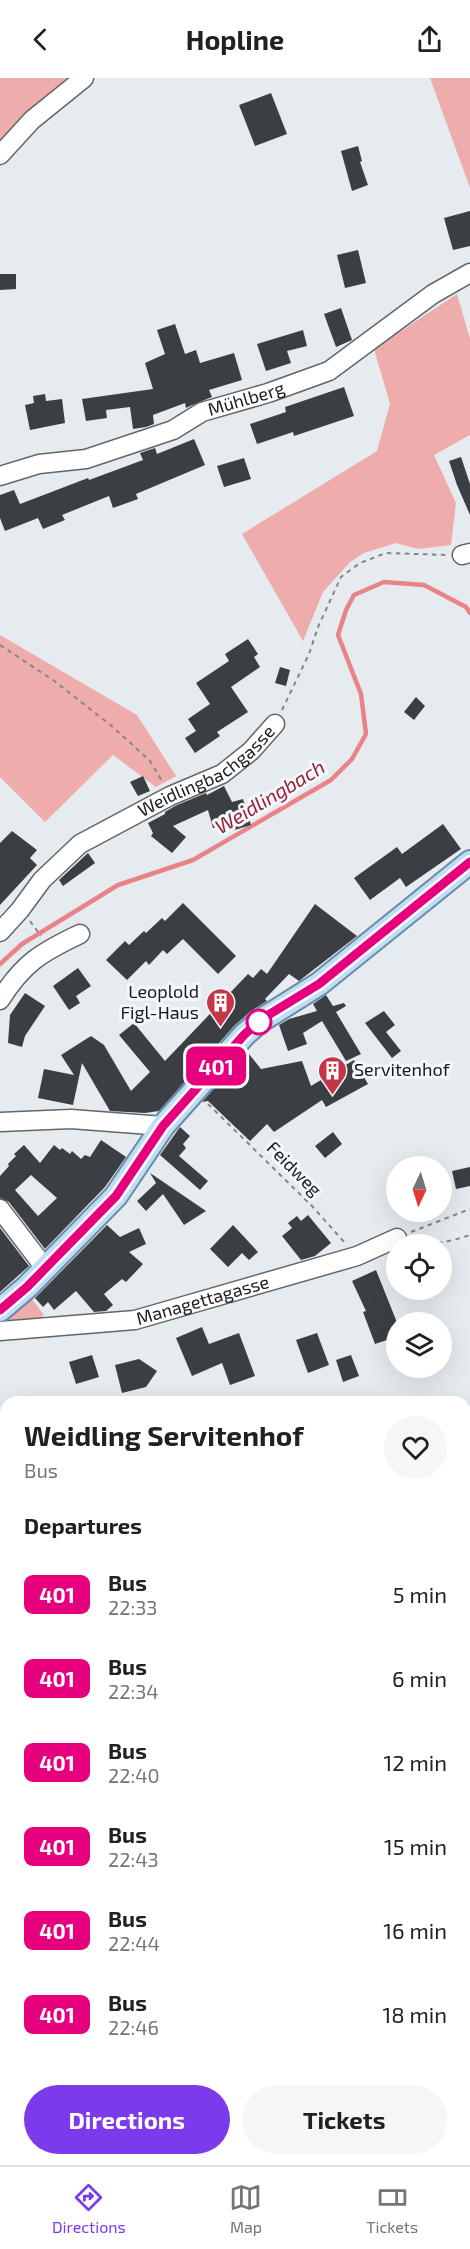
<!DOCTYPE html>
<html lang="en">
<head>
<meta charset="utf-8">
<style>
	:root { --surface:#fff; --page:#f6f6f6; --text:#202124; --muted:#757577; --line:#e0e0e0; --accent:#7c3aed }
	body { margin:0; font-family:"Exo 2",sans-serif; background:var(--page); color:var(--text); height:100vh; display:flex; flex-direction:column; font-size:22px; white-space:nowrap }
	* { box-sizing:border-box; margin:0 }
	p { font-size:20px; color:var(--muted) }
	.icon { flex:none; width:33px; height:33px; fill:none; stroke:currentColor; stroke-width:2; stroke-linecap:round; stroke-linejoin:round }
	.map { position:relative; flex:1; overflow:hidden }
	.drawer { position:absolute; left:0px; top:1318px; width:471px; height:770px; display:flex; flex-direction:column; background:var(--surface); border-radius:18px 18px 0 0; box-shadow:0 6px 24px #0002 }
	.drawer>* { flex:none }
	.badge { padding:0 12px; border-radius:9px; font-size:21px; line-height:39px }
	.needle { width:39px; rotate:184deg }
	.buttons { position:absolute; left:386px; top:1078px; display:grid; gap:12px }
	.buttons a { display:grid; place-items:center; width:66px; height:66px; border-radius:50%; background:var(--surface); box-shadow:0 6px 24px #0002; font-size:30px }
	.map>.badge { position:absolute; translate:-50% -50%; box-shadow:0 0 0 3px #fff }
	h2 { padding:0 24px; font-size:22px; line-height:54px }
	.round { display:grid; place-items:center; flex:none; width:63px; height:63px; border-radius:32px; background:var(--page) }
	.headline { display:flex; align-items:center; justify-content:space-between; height:102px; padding:0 24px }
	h1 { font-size:28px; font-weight:700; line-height:45px }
	.button { display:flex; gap:12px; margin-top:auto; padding:12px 24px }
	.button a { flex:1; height:69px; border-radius:36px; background:var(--accent); color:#fff; font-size:24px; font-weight:700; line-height:69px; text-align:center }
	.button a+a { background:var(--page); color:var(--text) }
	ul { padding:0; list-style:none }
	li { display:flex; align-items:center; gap:18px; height:84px; padding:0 24px }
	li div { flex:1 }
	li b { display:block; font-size:22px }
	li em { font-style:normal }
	li .badge { min-width:66px; font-weight:700; text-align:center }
	header { display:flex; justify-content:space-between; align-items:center; height:78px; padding:0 24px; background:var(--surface); font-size:27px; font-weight:700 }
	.tabs { display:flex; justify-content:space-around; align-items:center; height:84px; border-top:2px solid var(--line); background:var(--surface); font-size:16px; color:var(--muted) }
	.tabs a { display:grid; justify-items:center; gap:3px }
	.tabs .selected { color:var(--accent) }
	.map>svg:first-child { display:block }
</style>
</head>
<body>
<header><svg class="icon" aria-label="back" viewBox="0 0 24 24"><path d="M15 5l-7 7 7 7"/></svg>Hopline<svg class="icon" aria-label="share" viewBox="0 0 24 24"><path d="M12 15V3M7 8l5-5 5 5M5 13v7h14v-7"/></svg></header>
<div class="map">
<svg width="470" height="2087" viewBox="0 0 470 2087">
	<rect width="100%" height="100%" fill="#e6ebf0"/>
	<path fill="#eeacac" d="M0,0H90L0,77Z
		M430,0H470V110Z
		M457,216L470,261V357L434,377L456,425L451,467L418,471L396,465L364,475L350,484L323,514L303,563L242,456L377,373L390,326L374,271Z
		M0,557L137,637L176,698L156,709L113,677L45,744L0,699Z
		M31,1220L44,1237L32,1248L4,1244Z
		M465,1516L470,1519V1768L465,1761Z
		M470,1828V1980L465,1977V1841Z"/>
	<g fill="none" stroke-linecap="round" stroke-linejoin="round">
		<path stroke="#e98387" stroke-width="4.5" d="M0,886L22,866L118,807L193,782L331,702L352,681L366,656L361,616L338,557L346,532L354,517L384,504L424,507L466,529L470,535
			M0,1560L6,1564
			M465,1746L470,1748"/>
	</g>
	<path fill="#3b3f43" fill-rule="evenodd" d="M271,15L287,56L255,68L239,27Z
		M358,68L362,83L360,84L368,107L352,113L341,73Z
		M470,133V168L453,172L444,140Z
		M358,172L366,205L345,210L337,177Z
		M0,196H16V211L0,212Z
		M341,230L352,262L336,269L324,236Z
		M175,246L185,276L196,272L200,285L234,275L242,302L209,312L212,319L190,328L186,330L185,325L153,337L154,346L146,349L133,351L130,329L106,332L107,340L86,343L82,321L153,311L145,285L165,276L157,252Z
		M303,252L307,268L287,273L291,285L266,293L257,266Z
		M344,309L354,338L294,358L293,354L257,366L250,346L286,334L285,329Z
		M45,316L46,323L62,321L65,345L30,352L25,327L34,325L33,318Z
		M194,361L205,387L136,416L138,421L113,430L109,418L62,437L65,442L43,451L38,440L5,453L0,440V417L14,412L20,426L88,400L89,402L143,382L140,375L155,370L157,376Z
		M461,379L470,406V437L457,407L449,383Z
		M244,380L251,401L224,409L217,388Z
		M248,561L258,576L254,579L260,589L231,609L248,634L217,654L220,658L195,675L185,660L196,653L188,641L210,626L196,605L229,583L225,576Z
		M280,589L290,592L286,608L275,605Z
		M416,619L425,628L414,642L404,634Z
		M143,698L150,713L138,718L130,704Z
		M224,708L232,724L243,721L251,747L231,753L229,746L213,750L208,732L173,748L186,759L172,775L151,758L153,755L148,745L165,736V734L175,728L206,715L207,717Z
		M443,746L461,771L406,809L400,800L370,822L354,800L397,769L402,776Z
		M12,753L37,772L30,780L37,787L0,827V765Z
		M88,775L95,785L63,808L59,802Z
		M183,825L236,878L218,896L183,861L167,876L163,872L149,887L146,883L127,902L106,882L125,863L129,867L144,853L146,855L162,840L165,843Z
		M315,826L357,858L299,903L289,896L265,921L267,923L251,933L234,948L159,1033L145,1035L110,1033L82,985L73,1027L38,1020L44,991L74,997L61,977L91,958L104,967L131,1013L150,994L119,957L134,945L165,983L248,896L253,900L261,891L267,896Z
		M78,890L91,908L76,918L80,925L69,932L53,908Z
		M25,915L45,928L25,958L22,969L8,965L10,937Z
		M326,917L333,928L344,925L346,928L336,934L361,976L346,983L322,943L303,955L307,966L288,973L279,947L289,941L317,933L313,926Z
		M384,933L395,947L386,954L401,973L392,980L365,945Z
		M249,976L261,991L302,983L311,1008L354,982L368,1006L326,1029L322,1022L274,1054L267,1046L250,1063L208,1023L202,1024L234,988Z
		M180,1049L190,1058L183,1066L186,1070L179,1078L208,1103L200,1112L160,1077Z
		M333,1054L342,1066L325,1080L315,1068Z
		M101,1062L126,1079L105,1109L45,1171L9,1124L0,1120V1098L9,1088L8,1086L16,1078L14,1076L24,1067L40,1085L54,1067L60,1072L62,1070L70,1076L72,1073L81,1081L85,1077L90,1079ZM31,1097L57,1120L38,1138L15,1112Z
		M470,1089V1108L456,1111L452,1093Z
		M150,1095L159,1101L206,1133L184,1147L163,1116L146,1133L137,1123L156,1105Z
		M308,1137L331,1165L315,1178L301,1182L282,1158L292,1150L288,1145L297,1138L301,1143Z
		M107,1147L120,1159L139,1150L146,1166L129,1174L143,1186L126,1204L122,1201L104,1216L113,1227L106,1233L94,1234L76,1213L54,1232L48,1224L43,1229L35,1220Z
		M233,1147L258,1174L249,1182L242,1175L228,1189L210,1171Z
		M0,1150L29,1188L0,1214Z
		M376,1192L396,1242V1259L375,1266L363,1234L366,1233L352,1203Z
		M202,1249L209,1266L239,1255L255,1298L230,1307L222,1285L192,1298L176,1260Z
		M317,1255L329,1287L308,1295L296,1262Z
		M92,1277L99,1299L76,1306L69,1284Z
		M351,1277L359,1298L343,1304L336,1282Z
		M139,1281L157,1293L146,1309L122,1315L115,1287Z"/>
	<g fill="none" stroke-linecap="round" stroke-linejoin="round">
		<defs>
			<g id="minor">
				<path d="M0,77L32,42L84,0"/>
				<path id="s1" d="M0,398L39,386L86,381L173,352L202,334L268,315L329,293L433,216L470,195"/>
				<path d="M462,477L470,475"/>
				<path id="s2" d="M0,854L20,832L42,802L80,766L170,718L222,696L251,673L275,646"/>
				<path d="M0,922C23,885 42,874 80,856"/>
				<path d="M0,1044L71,1041L163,1048"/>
				<path d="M0,1131L45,1190"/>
				<path id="s3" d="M0,1253L135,1242L357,1178L397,1160"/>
				<path d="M0,1575L6,1591"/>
				<path d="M0,1658L6,1641"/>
				<path d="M0,1696L6,1703"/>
				<path d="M465,2005L470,2007"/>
				<path d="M0,2007L6,2009"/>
				<path d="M252,2082L267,2087"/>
			</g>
			<path id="major" d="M0,1232L27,1209L116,1118L163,1048L244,957L260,943L319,906L470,784"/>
		</defs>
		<use href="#minor" stroke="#61666a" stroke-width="21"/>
		<use href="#major" stroke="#6a8aa6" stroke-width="26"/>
		<path stroke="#828589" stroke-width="2" stroke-dasharray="4.5 4.5" stroke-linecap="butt" d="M0,567L53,602L113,649L150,683L162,703
			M282,632L309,576L318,549L341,499L360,485L386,475L447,477
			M30,843L41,858
			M208,1026L312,1128L345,1165
			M411,1154L470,1131
			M411,1164C431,1169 451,1163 470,1157
			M465,1873L470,1860
			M465,1928L470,1930
			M466,1982L470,1975
			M0,2042L6,2032"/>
		<use href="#minor" stroke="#fff" stroke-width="18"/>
		<use href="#major" stroke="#bfddf6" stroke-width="22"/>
	</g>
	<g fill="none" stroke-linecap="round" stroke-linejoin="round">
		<defs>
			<path id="line" d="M0,1232L27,1209L116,1118L163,1048L244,957L260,942L319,906L470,784"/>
		</defs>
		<use href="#line" stroke="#fff" stroke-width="14"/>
		<use href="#line" stroke="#e6007e" stroke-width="9"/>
	</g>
	<defs>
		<symbol id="building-pin" viewBox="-11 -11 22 30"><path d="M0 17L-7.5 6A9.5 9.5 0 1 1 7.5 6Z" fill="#c53548" stroke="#f3f8fd"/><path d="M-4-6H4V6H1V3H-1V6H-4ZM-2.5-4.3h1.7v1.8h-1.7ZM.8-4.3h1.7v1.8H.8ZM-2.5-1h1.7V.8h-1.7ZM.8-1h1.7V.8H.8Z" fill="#fff"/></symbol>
	</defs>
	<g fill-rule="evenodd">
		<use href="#building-pin" x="204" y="908" width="33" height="45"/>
		<use href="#building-pin" x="316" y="976" width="33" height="45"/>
	</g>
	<circle fill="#fff" stroke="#e6007e" stroke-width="3" cx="259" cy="944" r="12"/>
	<g text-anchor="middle" stroke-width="6" stroke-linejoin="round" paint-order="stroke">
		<g font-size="18" fill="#191a1c" stroke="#f3f8fd">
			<text dy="6" stroke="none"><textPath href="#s1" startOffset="260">Mühlberg</textPath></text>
			<text dy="6" stroke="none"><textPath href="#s2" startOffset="266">Weidlingbachgasse</textPath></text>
			<text transform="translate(294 1091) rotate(45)" y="6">Feidweg</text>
			<text dy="6" stroke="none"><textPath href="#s3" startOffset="206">Managettagasse</textPath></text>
		</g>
		<g font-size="18" fill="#191a1c" stroke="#f3f8fd" text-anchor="end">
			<text x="199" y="920">Leoplold<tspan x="199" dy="21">Figl-Haus</tspan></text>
			<text x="354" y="998" text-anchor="start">Servitenhof</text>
		</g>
		<g font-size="20" font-style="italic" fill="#972032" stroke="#f3f8fd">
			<text transform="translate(270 719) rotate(-31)" y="7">Weidlingbach</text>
		</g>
	</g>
</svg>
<div class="buttons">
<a><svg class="needle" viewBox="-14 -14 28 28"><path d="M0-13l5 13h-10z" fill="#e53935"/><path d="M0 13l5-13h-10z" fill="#757577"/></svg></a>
<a><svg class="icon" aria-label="locate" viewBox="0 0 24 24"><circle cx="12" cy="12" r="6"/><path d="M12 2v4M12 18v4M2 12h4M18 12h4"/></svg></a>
<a><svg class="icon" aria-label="layers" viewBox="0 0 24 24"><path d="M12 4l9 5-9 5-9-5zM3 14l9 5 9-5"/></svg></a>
</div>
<b class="badge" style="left:216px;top:988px;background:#e6007e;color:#fff">401</b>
<section class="drawer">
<div class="headline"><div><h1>Weidling Servitenhof</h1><p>Bus</p></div><a class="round"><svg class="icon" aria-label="heart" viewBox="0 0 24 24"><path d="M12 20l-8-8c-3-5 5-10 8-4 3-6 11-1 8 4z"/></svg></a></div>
<h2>Departures</h2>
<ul>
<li><span class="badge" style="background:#e6007e;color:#fff">401</span><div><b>Bus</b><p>22:33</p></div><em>5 min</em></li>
<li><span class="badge" style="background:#e6007e;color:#fff">401</span><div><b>Bus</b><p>22:34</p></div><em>6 min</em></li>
<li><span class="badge" style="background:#e6007e;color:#fff">401</span><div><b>Bus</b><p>22:40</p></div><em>12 min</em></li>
<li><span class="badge" style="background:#e6007e;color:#fff">401</span><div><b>Bus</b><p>22:43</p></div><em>15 min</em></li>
<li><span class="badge" style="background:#e6007e;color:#fff">401</span><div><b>Bus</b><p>22:44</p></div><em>16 min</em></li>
<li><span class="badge" style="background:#e6007e;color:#fff">401</span><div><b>Bus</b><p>22:46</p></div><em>18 min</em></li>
</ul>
<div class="button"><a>Directions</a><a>Tickets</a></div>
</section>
</div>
<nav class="tabs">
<a class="selected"><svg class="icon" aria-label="directions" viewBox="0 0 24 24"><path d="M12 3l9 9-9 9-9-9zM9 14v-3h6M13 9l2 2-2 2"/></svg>Directions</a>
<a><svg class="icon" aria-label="map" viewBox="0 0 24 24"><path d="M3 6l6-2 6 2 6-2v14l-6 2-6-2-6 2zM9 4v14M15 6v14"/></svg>Map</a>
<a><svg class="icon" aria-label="tickets" viewBox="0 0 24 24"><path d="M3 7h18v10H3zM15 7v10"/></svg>Tickets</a>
</nav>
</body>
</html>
